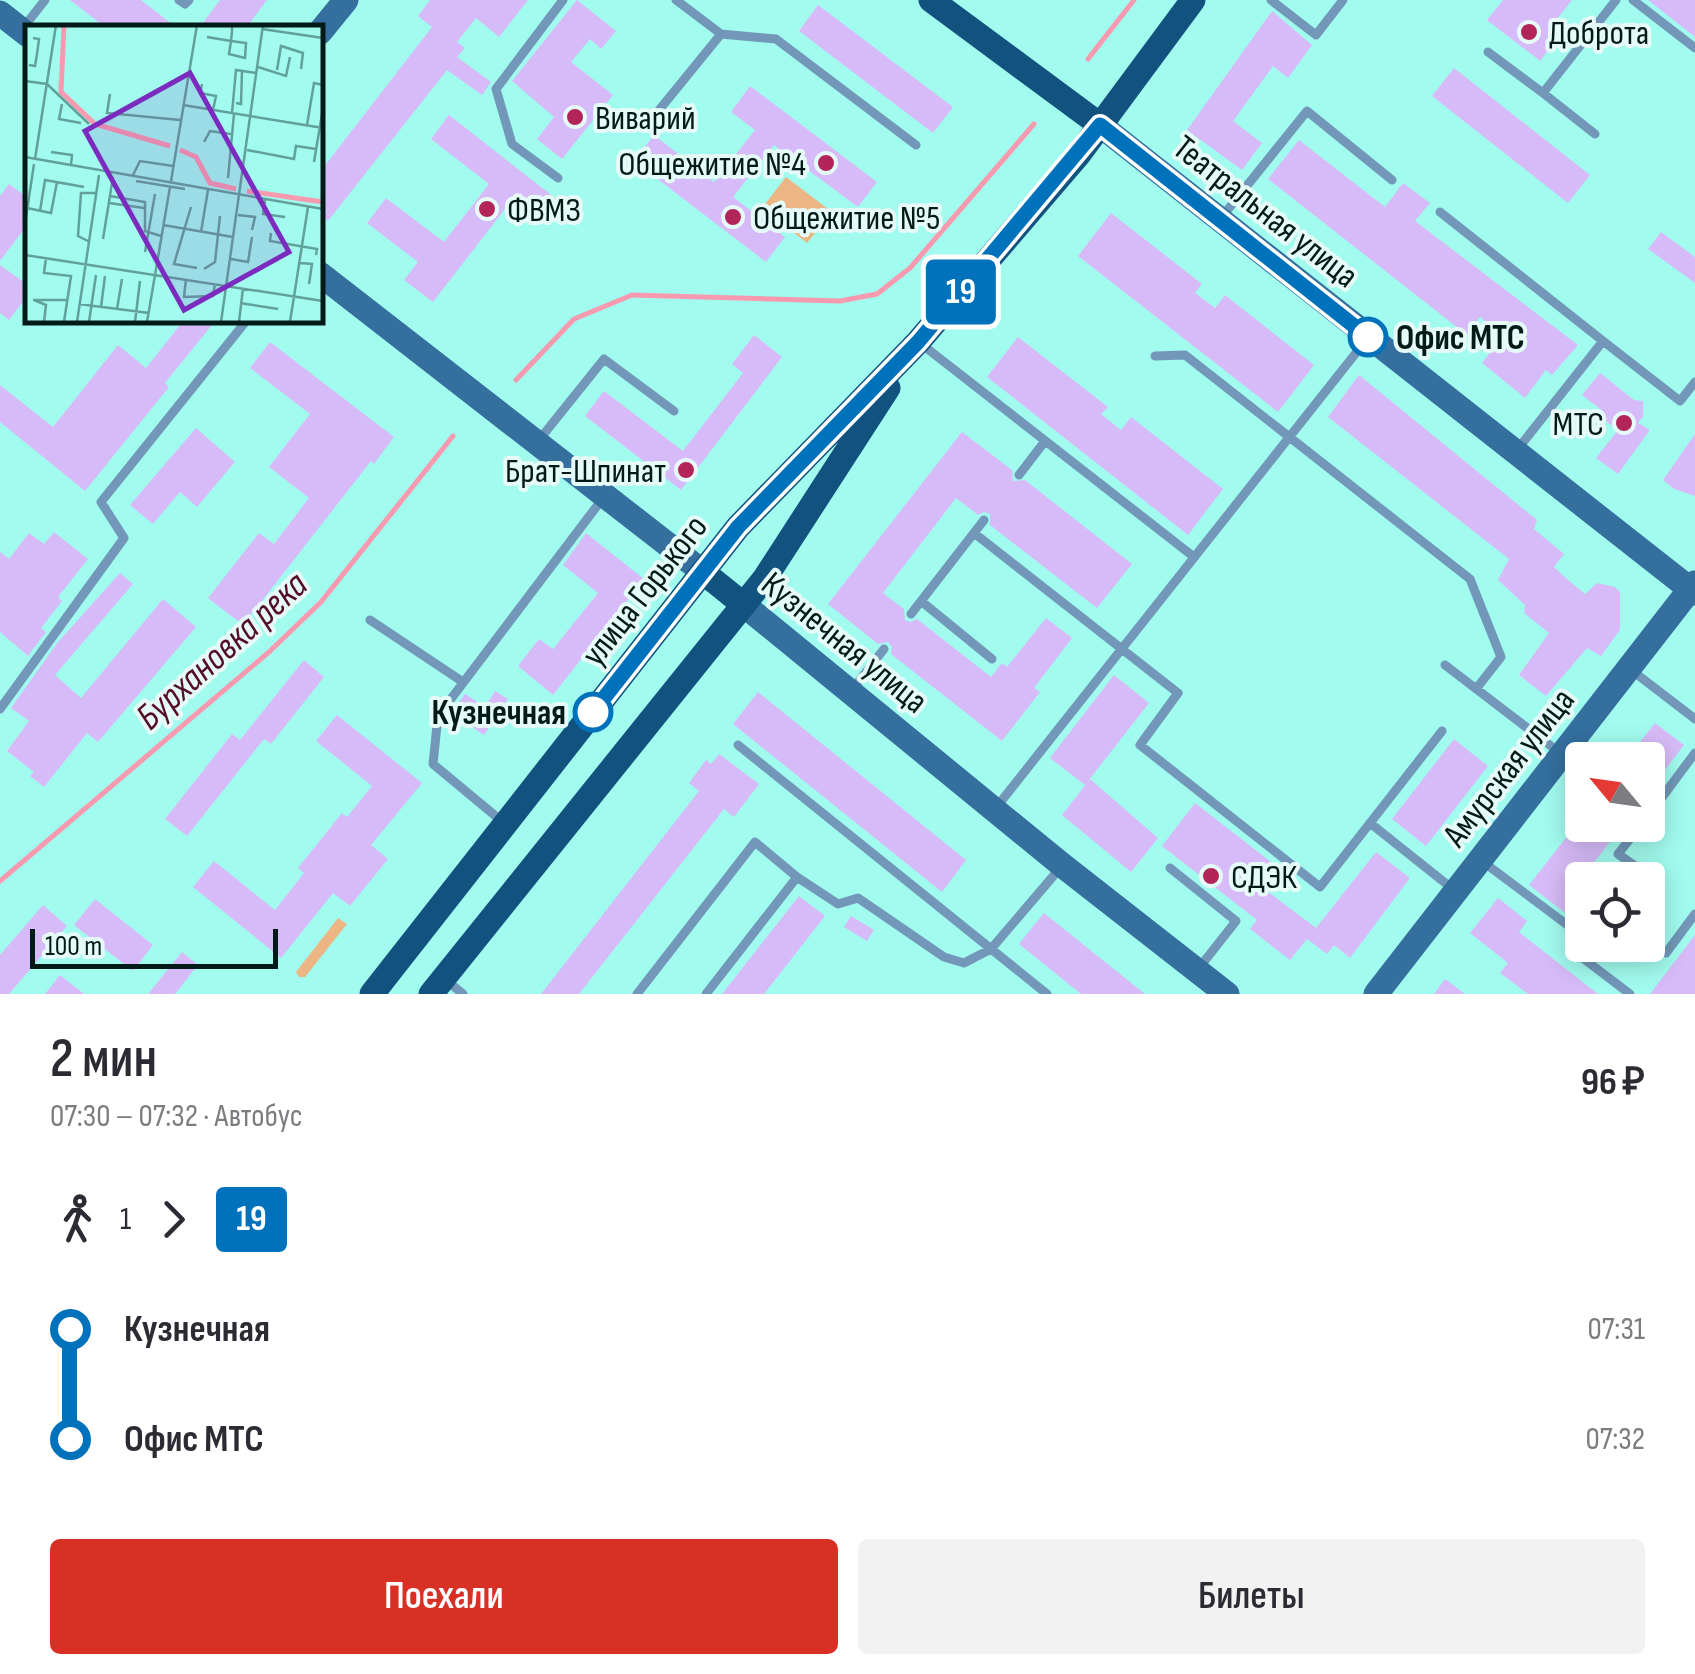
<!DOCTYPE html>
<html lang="ru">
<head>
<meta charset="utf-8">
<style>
	:root { --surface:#fff; --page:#f2f2f3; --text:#2b2b33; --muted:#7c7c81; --accent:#d93025 }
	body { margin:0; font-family:"Sofia Sans Condensed",sans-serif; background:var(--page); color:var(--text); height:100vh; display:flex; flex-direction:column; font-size:38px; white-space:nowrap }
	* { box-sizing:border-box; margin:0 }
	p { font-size:32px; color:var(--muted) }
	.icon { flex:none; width:55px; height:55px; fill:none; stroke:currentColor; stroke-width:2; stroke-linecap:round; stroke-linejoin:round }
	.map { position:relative; height:994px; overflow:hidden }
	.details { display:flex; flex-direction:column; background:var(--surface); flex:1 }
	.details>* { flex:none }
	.badge { padding:0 20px; border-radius:8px; font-size:35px; line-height:65px }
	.needle { width:65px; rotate:299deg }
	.controls { position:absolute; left:1565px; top:742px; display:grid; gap:20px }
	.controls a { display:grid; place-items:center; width:100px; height:100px; border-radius:10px; background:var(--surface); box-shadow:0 5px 25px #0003; font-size:50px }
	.scale { position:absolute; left:30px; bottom:25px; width:248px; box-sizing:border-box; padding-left:10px; border:5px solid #021b18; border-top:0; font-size:28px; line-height:35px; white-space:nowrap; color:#021b18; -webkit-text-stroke:8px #e6faf7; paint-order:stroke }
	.map>.badge { position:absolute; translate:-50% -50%; box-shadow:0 0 0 5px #fff }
	.legs { display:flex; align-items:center; gap:15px; height:110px; padding:0 50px; font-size:32px }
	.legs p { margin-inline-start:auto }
	.overview { display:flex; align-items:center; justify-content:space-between; height:170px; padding:0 50px }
	h1 { font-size:55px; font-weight:600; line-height:75px }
	.action { display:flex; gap:20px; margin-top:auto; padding:20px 50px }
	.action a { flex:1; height:115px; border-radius:10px; background:var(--accent); color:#fff; font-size:40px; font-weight:600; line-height:115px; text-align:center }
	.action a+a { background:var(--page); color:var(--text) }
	ul { padding:0 50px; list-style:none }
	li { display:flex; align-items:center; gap:35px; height:110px; font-size:38px }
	li i { display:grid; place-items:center; width:15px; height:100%; margin:0 12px; background:currentColor }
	li i::after { content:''; width:25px; height:25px; margin:-12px; border:8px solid; border-radius:50%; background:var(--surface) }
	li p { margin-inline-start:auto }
	li:first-child i { background:linear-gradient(#0000 50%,currentColor 0) }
	li:last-child i { background:linear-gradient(currentColor 50%,#0000 0) }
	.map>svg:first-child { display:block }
</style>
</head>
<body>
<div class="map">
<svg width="1695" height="994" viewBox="0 0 1695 994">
	<rect width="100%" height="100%" fill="#a2fbef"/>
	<path fill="#ebb684" d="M786,177L832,212L807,243L762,208Z
		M338,918L347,924L305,977H299L296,972Z"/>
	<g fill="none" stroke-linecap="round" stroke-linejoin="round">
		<path stroke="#f79ab0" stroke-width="5" d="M1088,59L1134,0
			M516,380L574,319L632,295L840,301L877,294L910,268L1034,124
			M0,881L269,652L321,602L453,436"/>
	</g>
	<path fill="#d7bbf8" d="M70,0H141L177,28H106Z
		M220,0H267L246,28H199Z
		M430,0H528L499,37L476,18L457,42L465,48L457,57L491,82L482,95L447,70L328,221L320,215V172L432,27L418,16Z
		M577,0L616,31L601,49L590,39L571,62L613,95L562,159L537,139L554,117L512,81Z
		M1503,0H1572L1550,28L1559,36L1540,61L1487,20Z
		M1648,0H1695V37Z
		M818,5L953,107L933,133L799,31Z
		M1272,11L1312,45L1288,78L1273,66L1233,121L1262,143L1242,170L1187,130Z
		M1454,68L1590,175L1568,203L1432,96Z
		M750,86L877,182L858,207L774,145L733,197L785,237L766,262L634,161L654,135L714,182L755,130L731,112Z
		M449,115L559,201L541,223L512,200L433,302L404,280L418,262L367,223L386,198L444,242L489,184L431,139Z
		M1299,140L1385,207L1403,183L1430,203L1415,221L1578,345L1552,375L1546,370L1525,398L1482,363L1503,336L1480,317L1467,335L1268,179Z
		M9,184L28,198V224L0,261V196Z
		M1111,213L1202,284L1195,293L1215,308L1225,295L1314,365L1278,412L1078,256Z
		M1661,232L1695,257V283L1648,249Z
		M0,265L28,285V295L9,320L0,313Z
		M184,320H216L165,383L169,387L85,491L0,422V385L53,427L118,345L146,368Z
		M754,335L782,357L681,490L585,416L604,391L683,451L743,373L732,364Z
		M1018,337L1108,407L1101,414L1121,430L1131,417L1223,489L1188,535L987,377Z
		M270,342L394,437L374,464L371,461L243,625L208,598L259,533L274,544L309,498L269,467L310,414L250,368Z
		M1600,373L1634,400L1643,401V417L1638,423L1650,430L1618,474L1596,458L1618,430L1600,417L1604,412L1582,395Z
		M1359,375L1537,520L1534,529L1564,554L1554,567L1567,579L1585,594L1597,583L1615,587L1620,592V630L1601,656L1587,648L1546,696L1519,675L1549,633L1524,613L1525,605L1498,580L1509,559L1328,417Z
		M196,428L235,462L197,507L180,492L153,524L130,505Z
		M962,432L1012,470L1013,481L1025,480L1132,564L1097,608L990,525V514L984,512L978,515L956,498L883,593L904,609L905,620L911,622L917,619L991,677L1002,663L1007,667L1046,618L1072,638L1034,688L1040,692L1002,741L891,654L892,647L888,642L878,644L828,604Z
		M1695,434V496L1674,489L1663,480Z
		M54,532L88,559L58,597L62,601L41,628L46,632L28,656L0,632V552L9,559L29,533L44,544Z
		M586,533L644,579L553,695L518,666L539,639L553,649L598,593L563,565Z
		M120,573L133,584L55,675L81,698L163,599L196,627L98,742L87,733L44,787L30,776L34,772L7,751L29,721L11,708L58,642Z
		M304,660L324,677L271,744L264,739L187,836L165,819L232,734L240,740Z
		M1114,675L1149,703L1085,785L1050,758Z
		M495,691L508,699L484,735L451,713L465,694L485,707Z
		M758,692L966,860L942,892L733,724Z
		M337,715L422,783L371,845L388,859L350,906L333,893L281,958L193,887L214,861L275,910L304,873L298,868L342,813L347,817L372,786L316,741Z
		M1655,723L1684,745L1648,792V760H1626Z
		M1454,739L1488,766L1426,846L1392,819Z
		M719,754L759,784L734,817L724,809L579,994H541L699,791L689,783L706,760L711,764Z
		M1090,779L1158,838L1131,872L1062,815Z
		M1195,803L1271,862L1255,882L1316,928L1376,852L1410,878L1350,958L1334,945L1327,954L1307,939L1290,960L1250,929L1257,920L1162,846Z
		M1576,825H1623L1582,878V926L1529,885Z
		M799,896L825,916L764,994H722Z
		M1498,898L1527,921L1519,932L1598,994H1528L1500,973L1508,963L1470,933Z
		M95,899L153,945L133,971L74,925Z
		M43,905L67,926L9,994H0V955Z
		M1044,913L1145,994H1081L1019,944Z
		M851,916L874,930L867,941L844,927Z
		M1695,935V994H1650Z
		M182,952L198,965L175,994H148Z
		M60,975L84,994H45Z
		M1445,979L1465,994H1434Z"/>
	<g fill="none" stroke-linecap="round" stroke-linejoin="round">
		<path stroke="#7297b8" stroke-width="9" d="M179,0L185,4L189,0
			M676,0L721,34L776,39L916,145
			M1271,0L1316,35L1343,0
			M1633,0L1695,48
			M23,28L45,0
			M1488,52L1543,93L1616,0
			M1543,93L1595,134
			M651,120L721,34
			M558,178L512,144L496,89L563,0
			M1440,212L1603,341L1517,450
			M1221,218L1307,111L1392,180
			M1603,341L1680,401L1695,382
			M920,343L1194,557
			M1155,356L1185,355L1470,579L1501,657L1476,689
			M539,440L604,359L674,411
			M1019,475L1045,441
			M974,533L1178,693L1140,745L1320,887L1442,731
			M921,601L992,659
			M911,614L984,520
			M370,620L463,682
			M1445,665L1560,753
			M1630,669L1695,719
			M852,690L884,649
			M0,709L124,538L101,502L247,320
			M738,745L1047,994
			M995,809L1367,339
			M1648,816L1695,753
			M504,823L433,764L438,716L603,498
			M1370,823L1454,890
			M1641,825L1618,854L1648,875L1644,880
			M1482,861L1582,936
			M1170,868L1236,921L1199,968
			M1595,946L1584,959L1630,994
			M1666,953L1695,914
			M446,980L463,994
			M637,994L755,842L797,877L838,904L858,898L944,957L964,963L991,949L1061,867
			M706,994L797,877"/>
		<path stroke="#346f9e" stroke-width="25" d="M0,13L28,35
			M320,32L346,0
			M1100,125L1695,593
			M320,274L703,572
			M744,605L1062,865L1227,994
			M1376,994L1695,583"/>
		<path stroke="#12527f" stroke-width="25" d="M931,0L1100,125
			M703,572L744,605
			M372,994L738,527L918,342L1079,154L1193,0
			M431,994L765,578L888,388"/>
	</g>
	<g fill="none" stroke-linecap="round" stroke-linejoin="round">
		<defs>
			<path id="line-1" d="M593,712L738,527L918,342L1100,125L1368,337"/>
		</defs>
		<use href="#line-1" stroke="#fff" stroke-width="22"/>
		<use href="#line-1" stroke="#0072bc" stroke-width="15"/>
	</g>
	<g fill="#b32458" stroke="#e6faf7" stroke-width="4">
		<circle cx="1529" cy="32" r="10"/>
		<circle cx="575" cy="117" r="10"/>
		<circle cx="826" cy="163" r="10"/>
		<circle cx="487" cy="209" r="10"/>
		<circle cx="733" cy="217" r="10"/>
		<circle cx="1624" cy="423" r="10"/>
		<circle cx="686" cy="470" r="10"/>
		<circle cx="1211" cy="876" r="10"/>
	</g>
	<g fill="#fff" stroke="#0072bc" stroke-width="5">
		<circle cx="1368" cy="337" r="18"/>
		<circle cx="593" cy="712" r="18"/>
	</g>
	<g text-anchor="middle" stroke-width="8" stroke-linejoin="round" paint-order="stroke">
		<g font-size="35" fill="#021b18" stroke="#e6faf7" text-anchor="start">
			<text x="1549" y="44">Доброта</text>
			<text x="595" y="129">Виварий</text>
			<text x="806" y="175" text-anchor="end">Общежитие №4</text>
			<text x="507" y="221">ФВМЗ</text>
			<text x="753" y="229">Общежитие №5</text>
			<text x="1604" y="435" text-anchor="end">МТС</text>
			<text x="666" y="482" text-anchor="end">Брат-Шпинат</text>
			<text x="1231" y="888">СДЭК</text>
		</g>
		<g font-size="35" fill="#021b18" stroke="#e6faf7">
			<text transform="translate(1266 211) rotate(38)" y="12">Театральная улица</text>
			<text transform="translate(644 590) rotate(-52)" y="12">улица Горького</text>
			<text transform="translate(845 642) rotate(39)" y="12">Кузнечная улица</text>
			<text transform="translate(1508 767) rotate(-52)" y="12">Амурская улица</text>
		</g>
		<g font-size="35" font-weight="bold" fill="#021b18" stroke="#e6faf7" text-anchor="start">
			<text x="1396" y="349">Офис МТС</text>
			<text x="566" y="724" text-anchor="end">Кузнечная</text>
		</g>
		<g font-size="38" font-style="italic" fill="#540d26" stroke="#e6faf7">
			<text transform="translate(221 650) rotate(-42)" y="13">Бурхановка река</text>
		</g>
	</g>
	<g transform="translate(25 25)">
		<rect width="298" height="298" fill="#a2fbef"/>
		<path fill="none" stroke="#f79ab0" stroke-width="5" d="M39,0L36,67L70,99L145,121M155,125L171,132L185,158L211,164M222,166L298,177"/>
		<path fill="none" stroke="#62a199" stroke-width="2.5" d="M237,4L298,13M182,12L206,16L221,18L220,33L204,29L206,16L207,6V0M4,40L10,41L12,29L14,14L8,13M233,42L261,51L265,32M252,45L256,21L278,28L276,44M0,56L22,59L64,99M177,59L175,68L191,71L188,85M85,69L82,88L155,95M211,78L216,79L217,46M37,79L34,94L56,98M158,80L298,103M207,88L211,45L231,48M282,100L289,58L298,60M179,117L185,106L206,109M222,125L269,134L271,121L291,124M26,127L47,130L46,140M0,132L298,184M10,134L31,0M289,137L298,83M108,150L115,136L148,141M203,153L209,89M111,156L160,164M146,156L172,0M85,171L120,177V206L136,211M240,175L238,189L260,192M84,178L119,183M166,182L149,239L172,243M2,183L26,188L32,157M15,186L20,155L59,162M213,190L230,192L227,205M0,199L9,139M138,200L208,212M176,207L183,165M246,208L245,216L292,224L291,230M78,214L88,152M63,216L53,211L56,168H71M120,227L130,169M0,230L298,276M21,233L19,248L46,251L39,297M206,234L223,237L227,212M275,238L287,239L284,259M179,244L190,237L195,191M161,254L159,272L188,271L190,259M8,275H43M9,275L21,280L19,297M215,278L253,284M54,279L124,288M76,282L80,251M92,284L97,254M52,297L74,150M64,297L71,250M110,297L115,256M122,297L145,162M196,297L238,0M214,297L218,263M265,297L283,182"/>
		<path fill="#7b2cbf" fill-opacity="0.15" stroke="#7b2cbf" stroke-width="5" d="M165,48L264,227L159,285L60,106Z"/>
		<rect width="298" height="298" fill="none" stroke="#021b18" stroke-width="5"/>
	</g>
</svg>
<div class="controls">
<a><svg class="needle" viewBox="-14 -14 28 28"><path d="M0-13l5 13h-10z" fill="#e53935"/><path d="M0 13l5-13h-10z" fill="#7c7c81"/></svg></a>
<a><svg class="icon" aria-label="locate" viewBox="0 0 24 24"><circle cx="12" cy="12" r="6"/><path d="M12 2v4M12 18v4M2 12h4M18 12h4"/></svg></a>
</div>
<div class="scale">100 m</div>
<b class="badge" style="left:961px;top:292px;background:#0072bc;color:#fff">19</b>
</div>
<section class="details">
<div class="overview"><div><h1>2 мин</h1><p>07:30 – 07:32 · Автобус</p></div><b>96 ₽</b></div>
<div class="legs"><svg class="icon" aria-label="walk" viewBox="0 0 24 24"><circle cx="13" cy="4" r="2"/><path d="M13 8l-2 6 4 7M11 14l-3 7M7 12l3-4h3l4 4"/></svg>1<svg class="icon" aria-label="forward" viewBox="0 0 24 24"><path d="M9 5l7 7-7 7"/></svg><b class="badge" style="background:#0072bc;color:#fff">19</b></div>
<ul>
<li><i style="color:#0072bc"></i><b>Кузнечная</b><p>07:31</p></li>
<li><i style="color:#0072bc"></i><b>Офис МТС</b><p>07:32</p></li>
</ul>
<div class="action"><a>Поехали</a><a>Билеты</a></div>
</section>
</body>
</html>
